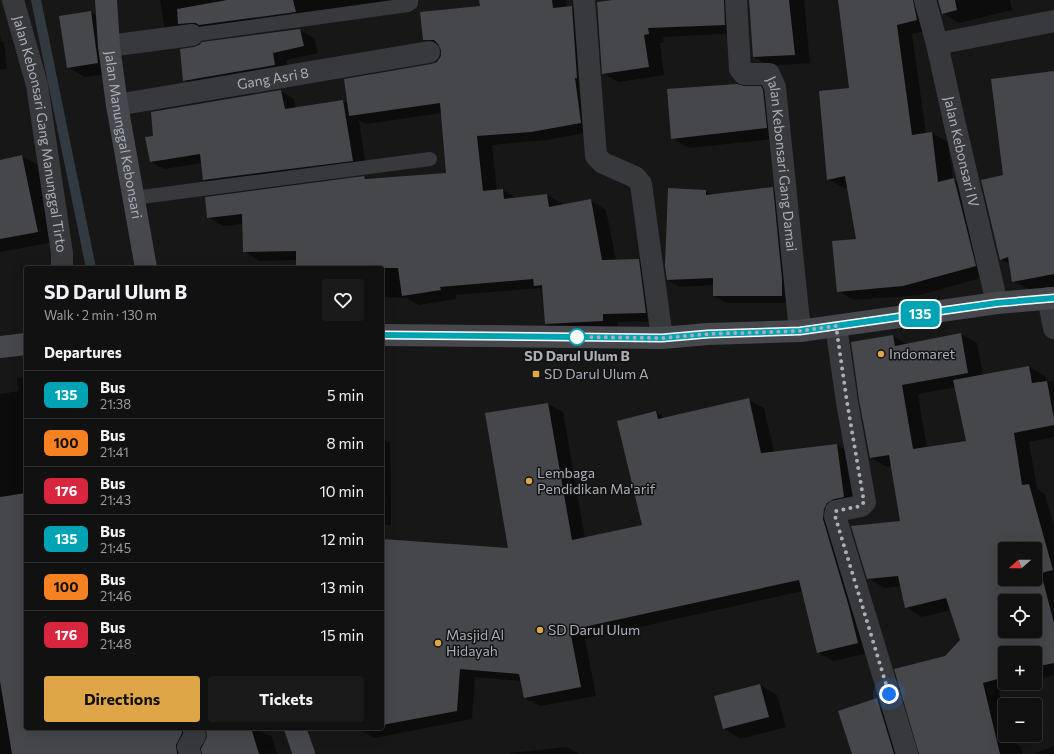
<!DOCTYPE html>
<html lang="en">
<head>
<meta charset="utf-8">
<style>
	:root { --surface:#111112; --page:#1a1a1b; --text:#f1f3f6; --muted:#9c9d9f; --line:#303132; --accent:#dfa648 }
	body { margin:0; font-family:Commissioner,sans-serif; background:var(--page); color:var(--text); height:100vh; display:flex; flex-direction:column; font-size:15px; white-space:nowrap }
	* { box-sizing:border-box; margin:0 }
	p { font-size:13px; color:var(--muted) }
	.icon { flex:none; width:22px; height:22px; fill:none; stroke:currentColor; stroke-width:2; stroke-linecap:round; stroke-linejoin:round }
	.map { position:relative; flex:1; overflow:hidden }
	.panel { position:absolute; left:24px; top:266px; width:360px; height:464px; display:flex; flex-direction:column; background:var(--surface); border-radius:4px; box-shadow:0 4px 16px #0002,0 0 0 1px var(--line) }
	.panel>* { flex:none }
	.badge { padding:0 8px; border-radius:6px; font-size:14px; line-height:26px }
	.needle { width:26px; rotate:250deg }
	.buttons { position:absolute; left:998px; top:542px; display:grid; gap:8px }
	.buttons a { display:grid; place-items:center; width:44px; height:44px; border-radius:4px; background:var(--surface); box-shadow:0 4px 16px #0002,0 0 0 1px var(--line); font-size:20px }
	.you { position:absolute; width:20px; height:20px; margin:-10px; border:3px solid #fff; border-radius:50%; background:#1a73e8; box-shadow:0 0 0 6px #1a73e833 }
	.map>.badge { position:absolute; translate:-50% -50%; box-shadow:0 0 0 2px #fff }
	h2 { padding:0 20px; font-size:15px; line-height:36px }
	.round { display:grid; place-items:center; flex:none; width:42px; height:42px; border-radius:4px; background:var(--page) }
	.headline { display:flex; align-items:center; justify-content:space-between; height:68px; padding:0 20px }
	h1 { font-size:19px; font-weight:700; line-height:30px }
	.cta { display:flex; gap:8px; margin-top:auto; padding:8px 20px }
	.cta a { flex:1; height:46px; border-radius:4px; background:var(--accent); color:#111; font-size:16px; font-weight:700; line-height:46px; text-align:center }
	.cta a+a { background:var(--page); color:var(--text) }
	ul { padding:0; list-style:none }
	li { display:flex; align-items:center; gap:12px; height:48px; padding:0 20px; border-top:1px solid var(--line) }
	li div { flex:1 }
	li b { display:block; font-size:15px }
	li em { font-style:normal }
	li .badge { min-width:44px; font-weight:700; text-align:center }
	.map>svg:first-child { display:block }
</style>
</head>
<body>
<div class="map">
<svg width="1054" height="754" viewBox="0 0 1054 754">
	<rect width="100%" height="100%" fill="#171718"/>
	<path fill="#0007" fill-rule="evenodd" d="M160,0H416L179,34L164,26Z
		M483,0H566L567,7H572L587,16L596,131L547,140L492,145L497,191L503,190L516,198L547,195L563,204V205L591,201L606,210L616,260H638L654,269L661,321L618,322V330L561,333L546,324L543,290L540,288L456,295V299L419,305L407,298L382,297V268H297V260L259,261L244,251L243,224L223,226L208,217L364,177L368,179L447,174L442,113L366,124L359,120L366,168L218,188L204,180L202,163L164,169L150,161L154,136L281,91L294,99L296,108L343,101L348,104L438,62L442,56V49H439L424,40L481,7Z
		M614,0H743L740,33L663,37L664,43H660L664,75L619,82L603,73Z
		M749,0H804L810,63L769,66L754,57Z
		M839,0H933V29L912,34L926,134L932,133L948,142L953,179L969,188L991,275L920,295L854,300L838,291L857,240L848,188H844L828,179L850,89Z
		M939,0H1010L1012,10L959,23L943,13Z
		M90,12L108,22L115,73L85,77L68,67Z
		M300,30L314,38L318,53L286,60L289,73L198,89L184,80Z
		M0,34L1,41L4,42L7,69L0,70Z
		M1054,72V286L1030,290L1013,281L1010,264L1000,259L1004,176Z
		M744,88H761L778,98L784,138L689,148L672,138Z
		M22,156L40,166L54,242L0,252V161Z
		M772,188L785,196L795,303H727L714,296V285L680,287L668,280L705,191L713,195Z
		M961,334L977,343L983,375L1029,367L1045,376L1046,382L1054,380V437L1029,442L1037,489L1045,494L1054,526V675L1035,680V653H1005V683H1022L1020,684V686L999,692L1005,717V735H1009L1010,740L1020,746L1023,754H920L965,651L951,610L922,617L906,607L901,586L884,588L868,578L901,522L892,466L887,467L871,458L893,336L908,345ZM956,387L967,442L927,448L918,394ZM1005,549H1035V579H1005ZM1005,601H1035V631H1005Z
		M26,377V728H191V754H0V394L19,391L17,378Z
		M749,400L764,408L774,452L837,445L852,454L859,505L842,511L873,652L833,661L818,652L803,591L585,639L596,696L540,706L525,698L521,681L475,677L472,719L374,738L359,729V728H382V540L509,549L548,404L563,412L585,538L644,526L656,412L666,419Z
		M382,438L390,443L391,525H382Z
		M760,685L777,695L786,727L741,739L724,729Z
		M877,699L893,708L907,754H853Z
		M235,728H256L272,737L277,754H203Z
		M1054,746V754H1033Z
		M567,747L579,754H510V753Z"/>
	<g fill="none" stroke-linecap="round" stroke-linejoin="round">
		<path stroke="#313a40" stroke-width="10" d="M36,0L91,268"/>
	</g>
	<path fill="#46474b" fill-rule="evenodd" d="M227,0H293L296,12L199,25L196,23H191L178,24L177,9Z
		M479,0H552L553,8L572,6L577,78H575L581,123L531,132L477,136L483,191L503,189L504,199L547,194L549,207L591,199L602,260L639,259L646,313L603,314V321L545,324L542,285L534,286L533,279L440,287L441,290L402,296L398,268H296V251L243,252L242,214L207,218L205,197L364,176L365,179L446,173L440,103L349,116L344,79L431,64L437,62L441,56V50L438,44L434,40H423L420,12L480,6Z
		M613,0H724L725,25L648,28L649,34L644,35L649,67L602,74L597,2Z
		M749,0H789L795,55L753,57Z
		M838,0H913L917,20L897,25L912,135L932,132L938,182L954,178L976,266L903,286L837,292L832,241L856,239L845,176L827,180L819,91L849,88Z
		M938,0H955L957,10L942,14Z
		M91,11L98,63L67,68L59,16Z
		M300,29L304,46L273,53L275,65L183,81L180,49L194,47L199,45L202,42Z
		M1054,71V274L1012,282L1008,257L1000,260L981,180L1003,175L991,79Z
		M737,84L744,86H761L763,90L767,128L671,139L667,89Z
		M281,90L285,109L343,100L353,161L203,180L200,154L150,162L145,137L153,136L151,112Z
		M22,155L38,232L0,239V160Z
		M773,187L782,279V296H713V278L667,280L665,266L668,188L706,190V195Z
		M961,333L968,373L902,385L913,449L966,441L953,380L1029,366L1032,383L1047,381L1054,419V425L1014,433L1022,485L1029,484L1053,570L1041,573L1054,623V663L1035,667V653H1005V677L983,683L1000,754H919L894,669L945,656L960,640L946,598L905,608L898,576L867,579L851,526L900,521L889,455L870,458L859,400L851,342L893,335L895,346ZM1005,549H1035V579H1005ZM1005,601H1035V631H1005Z
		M749,398L761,453L837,444L844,497L834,499L827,503L824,509L823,519L849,607L858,643L817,653L799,580L570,630L581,687L524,698L519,674L460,669L457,711L382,725V539L508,548L485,413L548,403L572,540L642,525L617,421L656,411L658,419Z
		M26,493V728H181L182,733L176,745L177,754H12L0,681V497Z
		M760,684L769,717L723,729L714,696Z
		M877,698L894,754H852L838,711Z
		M206,728H251L259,754H202L201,749L207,737Z"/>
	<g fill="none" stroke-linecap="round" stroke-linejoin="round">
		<path stroke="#38393d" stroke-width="14" d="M192,35L408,5L411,3V0
			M134,198L430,159"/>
		<g stroke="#38393d" stroke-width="22">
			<path id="s1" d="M13,0L37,85L62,253V268"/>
			<path d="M584,0L596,156L603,163L635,177L641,184L662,338"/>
			<path id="s2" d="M736,0L740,69L744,74H769L775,87L800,331"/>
			<path id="s3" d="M925,0L937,44L955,125L997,303"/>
			<path d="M937,44L1054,21"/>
			<path d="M109,46L192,35"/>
			<path id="s4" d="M117,105L429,52"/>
			<path d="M1048,298L1054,328"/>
			<path d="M836,326L847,402L865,502L861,506L836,511L835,516L907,754"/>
			<path d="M190,754L188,747L195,735L193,728"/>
		</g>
		<g stroke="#46484d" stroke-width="22">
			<path id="s5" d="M106,0L109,46L117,105L146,268"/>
			<path d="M382,335L662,338L708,334L800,331L997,303L1054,298"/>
			<path d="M0,347L26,344"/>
			<path d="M295,728L304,754"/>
		</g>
	</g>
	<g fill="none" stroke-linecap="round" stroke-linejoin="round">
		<defs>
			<path id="line" d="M382,335L662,338L708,334L800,331L997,303L1054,298"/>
		</defs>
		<use href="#line" stroke="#fff" stroke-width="9"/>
		<use href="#line" stroke="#00a3b4" stroke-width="6"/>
		<path stroke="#aaafb7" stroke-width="4" stroke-dasharray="0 7.2" d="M577,337L662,338L708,334L800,331L836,326L847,402L864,502L861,506L836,511L835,516L889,694"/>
	</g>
	<circle fill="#fff" stroke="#00a3b4" stroke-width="2" cx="577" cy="337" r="8"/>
	<g fill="#dfa648" stroke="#121213" stroke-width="1.5">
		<circle cx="881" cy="354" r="4"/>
		<rect x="532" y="370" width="8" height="8" rx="2"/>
		<circle cx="529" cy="481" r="4"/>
		<circle cx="540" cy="630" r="4"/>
		<circle cx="438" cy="643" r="4"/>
	</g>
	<g text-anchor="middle" stroke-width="3" stroke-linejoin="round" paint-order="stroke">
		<g font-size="14" fill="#aaafb7" stroke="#121213">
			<text dy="5" stroke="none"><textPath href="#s4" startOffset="158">Gang Asri 8</textPath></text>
			<text dy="5" stroke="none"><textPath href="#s1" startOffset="137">Jalan Kebonsari Gang Manunggal Tirto</textPath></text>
			<text dy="5" stroke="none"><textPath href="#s5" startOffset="136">Jalan Manunggal Kebonsari</textPath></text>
			<text dy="5" stroke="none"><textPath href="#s3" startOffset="156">Jalan Kebonsari IV</textPath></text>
			<text dy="5" stroke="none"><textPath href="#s2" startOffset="192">Jalan Kebonsari Gang Damai</textPath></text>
		</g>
		<g font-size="14" fill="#aaafb7" stroke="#121213" text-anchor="start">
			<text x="889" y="359">Indomaret</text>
			<text x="544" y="379">SD Darul Ulum A</text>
			<text x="537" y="478">Lembaga<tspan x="537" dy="16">Pendidikan Ma'arif</tspan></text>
			<text x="548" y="635">SD Darul Ulum</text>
			<text x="446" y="640">Masjid Al<tspan x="446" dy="16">Hidayah</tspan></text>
		</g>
		<g font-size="14" font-weight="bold" fill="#aaafb7" stroke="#121213">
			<text x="577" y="361">SD Darul Ulum B</text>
		</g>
	</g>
</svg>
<div class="buttons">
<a><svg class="needle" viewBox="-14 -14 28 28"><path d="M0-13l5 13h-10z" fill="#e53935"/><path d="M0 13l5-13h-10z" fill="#9c9d9f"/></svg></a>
<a><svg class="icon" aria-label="locate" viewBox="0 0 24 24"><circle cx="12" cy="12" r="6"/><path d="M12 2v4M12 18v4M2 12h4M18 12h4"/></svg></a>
<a>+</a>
<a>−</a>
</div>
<div class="you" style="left:889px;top:694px"></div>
<b class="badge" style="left:920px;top:314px;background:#00a3b4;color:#fff">135</b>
<section class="panel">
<div class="headline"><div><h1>SD Darul Ulum B</h1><p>Walk · 2 min · 130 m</p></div><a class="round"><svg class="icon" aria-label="heart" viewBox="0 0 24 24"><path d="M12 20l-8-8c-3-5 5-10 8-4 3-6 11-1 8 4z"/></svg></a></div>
<h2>Departures</h2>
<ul>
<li><span class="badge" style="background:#00a3b4;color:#fff">135</span><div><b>Bus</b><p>21:38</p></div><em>5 min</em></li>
<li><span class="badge" style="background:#f58220;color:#111">100</span><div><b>Bus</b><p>21:41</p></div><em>8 min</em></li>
<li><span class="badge" style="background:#d7263d;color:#fff">176</span><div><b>Bus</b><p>21:43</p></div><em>10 min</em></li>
<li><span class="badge" style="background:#00a3b4;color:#fff">135</span><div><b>Bus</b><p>21:45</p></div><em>12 min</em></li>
<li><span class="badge" style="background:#f58220;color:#111">100</span><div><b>Bus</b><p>21:46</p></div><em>13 min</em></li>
<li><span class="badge" style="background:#d7263d;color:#fff">176</span><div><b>Bus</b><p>21:48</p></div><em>15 min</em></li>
</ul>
<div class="cta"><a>Directions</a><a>Tickets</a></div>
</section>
</div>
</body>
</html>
